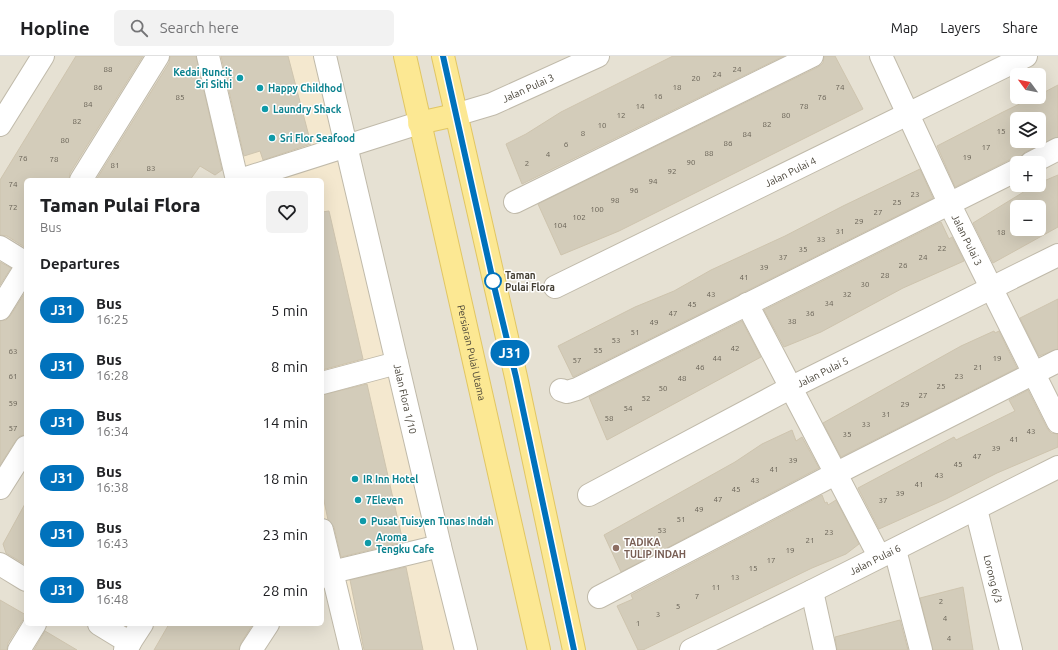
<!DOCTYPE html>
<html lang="en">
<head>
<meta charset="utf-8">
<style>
	:root { --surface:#fff; --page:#f2f2f2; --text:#202124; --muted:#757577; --line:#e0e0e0 }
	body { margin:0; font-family:Ubuntu,sans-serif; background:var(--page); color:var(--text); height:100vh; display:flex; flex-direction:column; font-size:15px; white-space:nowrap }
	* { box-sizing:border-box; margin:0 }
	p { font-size:13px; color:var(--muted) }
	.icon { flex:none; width:22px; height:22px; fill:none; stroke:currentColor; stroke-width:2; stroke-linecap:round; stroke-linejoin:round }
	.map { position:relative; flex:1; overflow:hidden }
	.panel { position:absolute; left:24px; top:122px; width:300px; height:448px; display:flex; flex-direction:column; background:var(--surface); border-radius:6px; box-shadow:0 4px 16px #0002 }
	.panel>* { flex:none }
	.badge { padding:0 8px; border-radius:13px; font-size:14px; line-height:26px }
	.needle { width:26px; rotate:302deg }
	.tools { position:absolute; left:1010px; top:12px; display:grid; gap:8px }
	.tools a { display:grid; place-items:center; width:36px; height:36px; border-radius:6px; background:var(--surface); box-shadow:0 4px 16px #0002; font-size:20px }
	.map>.badge { position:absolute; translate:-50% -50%; box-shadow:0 0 0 2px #fff }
	h2 { padding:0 16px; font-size:15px; line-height:36px }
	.round { display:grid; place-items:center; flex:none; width:42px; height:42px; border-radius:6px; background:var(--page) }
	.overview { display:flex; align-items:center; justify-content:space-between; height:68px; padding:0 16px }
	h1 { font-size:19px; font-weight:800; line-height:30px }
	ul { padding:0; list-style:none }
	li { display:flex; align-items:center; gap:12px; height:56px; padding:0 16px }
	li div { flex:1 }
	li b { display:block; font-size:15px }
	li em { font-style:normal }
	li .badge { min-width:44px; font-weight:700; text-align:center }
	header { display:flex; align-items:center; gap:24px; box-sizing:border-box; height:56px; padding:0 20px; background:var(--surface); border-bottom:1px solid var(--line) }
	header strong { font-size:19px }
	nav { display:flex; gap:22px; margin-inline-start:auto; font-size:14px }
	.search { width:280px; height:36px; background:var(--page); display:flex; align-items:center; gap:10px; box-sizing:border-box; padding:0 14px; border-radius:6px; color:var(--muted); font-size:15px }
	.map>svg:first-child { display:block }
</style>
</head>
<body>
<header>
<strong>Hopline</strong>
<div class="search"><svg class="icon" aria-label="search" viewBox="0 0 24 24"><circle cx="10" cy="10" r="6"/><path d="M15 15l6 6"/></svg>Search here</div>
<nav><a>Map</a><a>Layers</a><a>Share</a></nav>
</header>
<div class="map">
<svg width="1058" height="594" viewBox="0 0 1058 594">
	<rect width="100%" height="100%" fill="#f2efe4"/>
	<path fill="#e6e1d3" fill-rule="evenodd" d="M0,0H1058V594H0ZM1017,19H1039V41H1017ZM1017,63H1039V85H1017ZM1017,107H1039V129H1017ZM26,124H322V568H26ZM1017,151H1039V173H1017Z"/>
	<path fill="#f4e8cf" d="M202,0H333L474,594H346L322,494V124H232Z"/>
	<path fill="#d3ccba" stroke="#cec4ae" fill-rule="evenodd" d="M76,0H143L70,117L69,124H26V192L7,180L0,179V124Z
		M170,0H196L222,114L215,119L200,110L190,124H96L169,7Z
		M221,0H288L311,88L263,104L260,95L244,100Z
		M673,0H784L522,128L506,88L526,78L561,56Z
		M824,0H835L863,53L619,175L561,199L538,148L818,11L823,7Z
		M1058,29V81L1025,96L1020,101L1011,103L955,131L937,90L1003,56L1034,41H1039V39ZM1017,63H1039V85H1017Z
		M920,113L933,142L573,321L558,290L635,251L674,235L711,214L785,180L843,150Z
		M1058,119V171L993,207L973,167L1035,129H1039V127ZM1017,151H1039V173H1017Z
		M329,155L363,303L322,314V156Z
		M941,166L949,183L952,181L964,205L903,232L821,276L784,291L764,254Z
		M0,206L11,212L0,229Z
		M26,235V379L20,380L16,384L0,409V265L6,264L10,260Z
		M1058,243V293L1039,300L1020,262Z
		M742,265L761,301L607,384L589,341Z
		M994,275L995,277L999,275L1017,312L841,401L823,367L961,290Z
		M367,328L403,486L341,501L334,471L328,464L322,435V339Z
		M1028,334L1047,372L1051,377L1058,378V391L997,417L946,443L879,473L858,432L954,381L956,384L1015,355L1009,344Z
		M792,374L796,385L802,381L819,412L621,516L604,479L735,406L762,388Z
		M822,439L825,447L827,446L828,449L836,444L859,488L846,498L812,512L643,594H638L617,550L633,543L631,539Z
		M26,446V509L6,497L3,488Z
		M406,511L423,594H364L350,524Z
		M963,531L973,594H933L920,542Z
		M0,544L26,559L8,587L7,594H0Z
		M900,564L908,594H837L835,581Z
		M169,568H253L241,587L239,594H154Z
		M45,575L77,594H34Z"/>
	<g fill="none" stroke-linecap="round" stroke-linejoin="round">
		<defs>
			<g id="minor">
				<path d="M208,0L237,124"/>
				<path id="s1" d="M325,0L440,490L466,594"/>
				<path id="s2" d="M881,0L950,149L1058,366"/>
				<path id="s3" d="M455,59L492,48L598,0"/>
				<path d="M0,69L43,0"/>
				<path d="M1031,107L1058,93"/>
				<path d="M81,124L158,0"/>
				<path d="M240,124L419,67"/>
				<path d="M515,146L812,0"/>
				<path d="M0,191L26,207"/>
				<path id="s4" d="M555,231L1026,0"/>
				<path d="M747,248L879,500"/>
				<path d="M0,253L26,211"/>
				<path d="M322,327L397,307"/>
				<path d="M561,334L567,336L577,333L1017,114"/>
				<path d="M0,432L26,391"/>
				<path id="s5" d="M589,439L790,332L1058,199"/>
				<path id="s6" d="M976,453L1011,594"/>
				<path d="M322,474L351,594"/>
				<path d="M895,494L921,594"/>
				<path d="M0,508L26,524"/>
				<path d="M322,521L332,516L440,490"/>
				<path d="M812,535L825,594"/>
				<path d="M599,541L835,418L1058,305"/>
				<path d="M99,568L130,587"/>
				<path d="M19,594L35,568"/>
				<path d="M125,594L142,568"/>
				<path d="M251,594L268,568"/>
				<path id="s7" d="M691,594L812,535L1058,411"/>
			</g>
			<g id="major">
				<path id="s8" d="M405,0L539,594"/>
				<path d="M443,0L516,321L574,594"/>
				<path d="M419,67L455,59"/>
			</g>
		</defs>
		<use href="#minor" stroke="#c0baaa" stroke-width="24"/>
		<use href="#major" stroke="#e1c663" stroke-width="24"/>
		<use href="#minor" stroke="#fff" stroke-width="22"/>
		<use href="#major" stroke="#fce893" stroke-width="22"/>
	</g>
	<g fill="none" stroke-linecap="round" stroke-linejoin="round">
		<defs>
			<path id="line" d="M443,0L495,234L516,321L574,594"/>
		</defs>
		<use href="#line" stroke="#fff" stroke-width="9"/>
		<use href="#line" stroke="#0072bc" stroke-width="6"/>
	</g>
	<g fill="#0f9aa8" stroke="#fff" stroke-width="1.5">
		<circle cx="240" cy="22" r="4"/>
		<circle cx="260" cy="32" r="4"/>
		<circle cx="265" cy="53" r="4"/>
		<circle cx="272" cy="82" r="4"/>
		<circle cx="355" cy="423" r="4"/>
		<circle cx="358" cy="444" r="4"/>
		<circle cx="363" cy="465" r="4"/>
		<circle cx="368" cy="487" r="4"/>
	</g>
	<circle fill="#fff" stroke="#0072bc" stroke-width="2" cx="493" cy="225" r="8"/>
	<circle fill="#8d6e63" stroke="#fff" stroke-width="1.5" cx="616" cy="492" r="4"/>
	<g text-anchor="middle" stroke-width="3" stroke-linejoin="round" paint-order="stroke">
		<g font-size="8" fill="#686256">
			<text x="108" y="16">88</text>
			<text x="737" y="16">24</text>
			<text x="717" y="21">24</text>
			<text x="696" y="25">20</text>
			<text x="98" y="34">86</text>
			<text x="677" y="34">18</text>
			<text x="840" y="34">74</text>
			<text x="658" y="43">16</text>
			<text x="180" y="44">85</text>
			<text x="822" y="44">76</text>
			<text x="88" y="51">84</text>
			<text x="640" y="53">14</text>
			<text x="804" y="53">78</text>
			<text x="621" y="62">12</text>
			<text x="786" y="62">80</text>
			<text x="77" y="68">82</text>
			<text x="767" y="71">82</text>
			<text x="602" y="72">10</text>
			<text x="1001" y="78">15</text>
			<text x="583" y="80">8</text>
			<text x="747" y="81">84</text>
			<text x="65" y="87">80</text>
			<text x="728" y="90">86</text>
			<text x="566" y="91">6</text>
			<text x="986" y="94">17</text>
			<text x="709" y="100">88</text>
			<text x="548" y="101">4</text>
			<text x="967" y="104">19</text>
			<text x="23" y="105">76</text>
			<text x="54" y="106">78</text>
			<text x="691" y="109">90</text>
			<text x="527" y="110">2</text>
			<text x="115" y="112">81</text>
			<text x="151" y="115">83</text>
			<text x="672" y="118">92</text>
			<text x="653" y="128">94</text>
			<text x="13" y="131">74</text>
			<text x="634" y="137">96</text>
			<text x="915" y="141">23</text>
			<text x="615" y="147">98</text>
			<text x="897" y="149">25</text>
			<text x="13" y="154">72</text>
			<text x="597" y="156">100</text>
			<text x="878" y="159">27</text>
			<text x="579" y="164">102</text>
			<text x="859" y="168">29</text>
			<text x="560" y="172">104</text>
			<text x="840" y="178">31</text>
			<text x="1001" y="179">18</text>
			<text x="821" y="186">33</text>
			<text x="942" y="195">22</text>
			<text x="803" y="196">35</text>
			<text x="783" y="204">37</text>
			<text x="923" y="204">24</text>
			<text x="903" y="212">26</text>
			<text x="764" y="214">39</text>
			<text x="885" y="222">28</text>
			<text x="744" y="224">41</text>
			<text x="865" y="231">30</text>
			<text x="711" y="241">43</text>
			<text x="847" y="241">32</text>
			<text x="829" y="250">34</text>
			<text x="692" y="251">45</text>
			<text x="673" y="260">47</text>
			<text x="810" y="260">36</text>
			<text x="792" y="268">38</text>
			<text x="654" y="269">49</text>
			<text x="635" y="279">51</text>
			<text x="616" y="287">53</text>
			<text x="735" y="295">42</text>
			<text x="598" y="297">55</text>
			<text x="13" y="298">63</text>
			<text x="717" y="305">44</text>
			<text x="997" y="305">19</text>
			<text x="577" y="307">57</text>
			<text x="700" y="314">46</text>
			<text x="978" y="314">21</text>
			<text x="13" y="323">61</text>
			<text x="959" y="323">23</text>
			<text x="682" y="325">48</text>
			<text x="941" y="333">25</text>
			<text x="663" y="335">50</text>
			<text x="923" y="342">27</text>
			<text x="646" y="345">52</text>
			<text x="13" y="350">59</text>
			<text x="905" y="351">29</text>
			<text x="628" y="355">54</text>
			<text x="886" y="361">31</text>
			<text x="609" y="365">58</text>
			<text x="866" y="371">33</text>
			<text x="13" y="375">57</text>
			<text x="1031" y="378">43</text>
			<text x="847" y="381">35</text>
			<text x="1014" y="386">41</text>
			<text x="996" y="395">39</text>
			<text x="977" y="403">47</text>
			<text x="793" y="407">39</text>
			<text x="958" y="411">45</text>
			<text x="774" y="416">41</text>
			<text x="939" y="422">43</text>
			<text x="755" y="427">43</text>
			<text x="919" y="431">41</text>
			<text x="736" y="436">45</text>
			<text x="900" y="440">39</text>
			<text x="718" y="446">47</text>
			<text x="883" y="447">37</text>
			<text x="699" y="456">49</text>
			<text x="681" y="466">51</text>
			<text x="662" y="477">53</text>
			<text x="829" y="479">23</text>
			<text x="810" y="487">21</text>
			<text x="790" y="497">19</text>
			<text x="771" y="507">17</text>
			<text x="753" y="515">15</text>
			<text x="735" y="524">13</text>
			<text x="716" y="534">11</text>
			<text x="697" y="543">7</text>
			<text x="941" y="548">2</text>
			<text x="678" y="553">5</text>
			<text x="658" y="561">3</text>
			<text x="945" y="565">4</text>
			<text x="638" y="570">1</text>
			<text x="949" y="585">4</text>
		</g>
		<g font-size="10" font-weight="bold" fill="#0d838f" stroke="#fff" text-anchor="start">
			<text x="232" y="20" text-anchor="end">Kedai Runcit<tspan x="232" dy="12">Sri Sithi</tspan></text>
			<text x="268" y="36">Happy Childhod</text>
			<text x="273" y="57">Laundry Shack</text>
			<text x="280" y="86">Sri Flor Seafood</text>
			<text x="363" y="427">IR Inn Hotel</text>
			<text x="366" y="448">7Eleven</text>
			<text x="371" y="469">Pusat Tuisyen Tunas Indah</text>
			<text x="376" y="485">Aroma<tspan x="376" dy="12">Tengku Cafe</tspan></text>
		</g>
		<g font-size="10" fill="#443f34" stroke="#fff">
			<text dy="4" stroke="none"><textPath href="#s3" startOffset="78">Jalan Pulai 3</textPath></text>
			<text dy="4" stroke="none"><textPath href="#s4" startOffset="262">Jalan Pulai 4</textPath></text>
			<text dy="4" stroke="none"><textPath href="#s2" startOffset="203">Jalan Pulai 3</textPath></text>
			<text dy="4" stroke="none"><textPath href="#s8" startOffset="304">Persiaran Pulai Utama</textPath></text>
			<text dy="4" stroke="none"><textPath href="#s5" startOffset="264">Jalan Pulai 5</textPath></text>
			<text dy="4" stroke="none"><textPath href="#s1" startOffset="352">Jalan Flora 1/10</textPath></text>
			<text dy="4" stroke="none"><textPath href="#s7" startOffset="205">Jalan Pulai 6</textPath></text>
			<text dy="4" stroke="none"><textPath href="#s6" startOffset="72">Lorong 6/3</textPath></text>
		</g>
		<g font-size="10" font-weight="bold" fill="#443f34" stroke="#fff" text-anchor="start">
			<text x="505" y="223">Taman<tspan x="505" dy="12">Pulai Flora</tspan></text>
		</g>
		<g font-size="10" font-weight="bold" fill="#785e54" stroke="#fff" text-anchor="start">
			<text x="624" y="490">TADIKA<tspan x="624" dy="12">TULIP INDAH</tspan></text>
		</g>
	</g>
</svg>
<div class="tools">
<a><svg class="needle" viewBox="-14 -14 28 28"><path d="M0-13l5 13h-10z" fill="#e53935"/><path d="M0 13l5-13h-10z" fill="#757577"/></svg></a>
<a><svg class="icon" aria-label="layers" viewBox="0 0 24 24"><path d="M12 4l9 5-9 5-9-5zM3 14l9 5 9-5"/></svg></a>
<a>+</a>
<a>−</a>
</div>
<b class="badge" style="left:510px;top:297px;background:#0072bc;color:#fff">J31</b>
<section class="panel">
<div class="overview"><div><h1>Taman Pulai Flora</h1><p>Bus</p></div><a class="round"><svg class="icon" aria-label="heart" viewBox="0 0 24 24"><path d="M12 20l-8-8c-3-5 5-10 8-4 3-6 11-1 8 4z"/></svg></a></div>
<h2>Departures</h2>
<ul>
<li><span class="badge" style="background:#0072bc;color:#fff">J31</span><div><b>Bus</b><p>16:25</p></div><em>5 min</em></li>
<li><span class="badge" style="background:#0072bc;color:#fff">J31</span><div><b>Bus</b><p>16:28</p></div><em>8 min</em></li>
<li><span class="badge" style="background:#0072bc;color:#fff">J31</span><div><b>Bus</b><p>16:34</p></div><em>14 min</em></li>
<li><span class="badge" style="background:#0072bc;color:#fff">J31</span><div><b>Bus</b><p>16:38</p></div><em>18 min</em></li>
<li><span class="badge" style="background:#0072bc;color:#fff">J31</span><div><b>Bus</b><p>16:43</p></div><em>23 min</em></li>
<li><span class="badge" style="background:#0072bc;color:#fff">J31</span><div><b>Bus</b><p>16:48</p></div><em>28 min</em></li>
</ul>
</section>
</div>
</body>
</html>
